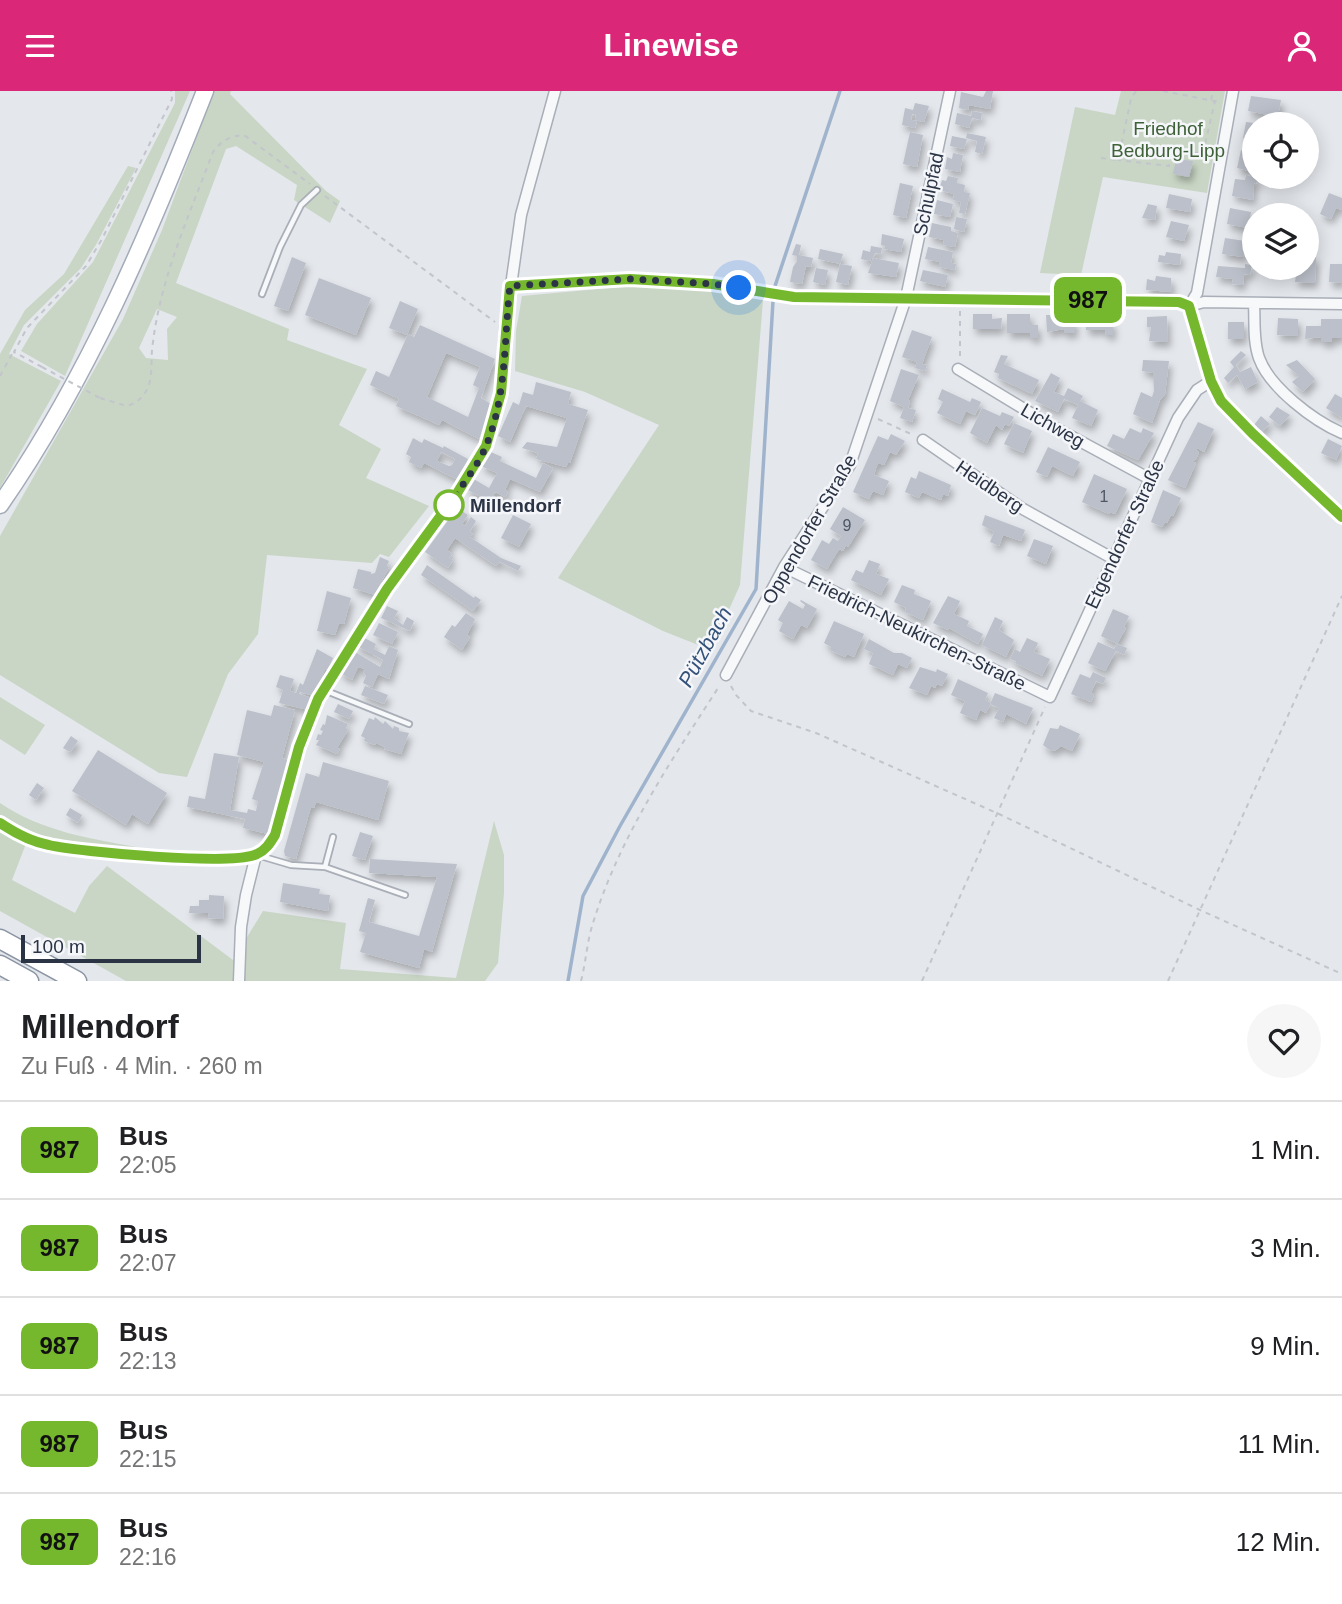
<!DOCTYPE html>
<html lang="de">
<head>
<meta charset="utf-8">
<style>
	:root { --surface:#fff; --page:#f6f6f6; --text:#202124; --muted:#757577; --line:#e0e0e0; --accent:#db2777 }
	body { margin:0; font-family:Arial,sans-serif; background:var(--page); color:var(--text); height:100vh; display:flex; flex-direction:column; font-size:26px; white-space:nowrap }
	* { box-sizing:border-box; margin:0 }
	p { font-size:23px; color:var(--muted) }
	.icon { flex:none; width:38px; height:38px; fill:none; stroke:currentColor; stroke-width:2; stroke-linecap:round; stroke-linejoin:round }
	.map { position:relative; height:890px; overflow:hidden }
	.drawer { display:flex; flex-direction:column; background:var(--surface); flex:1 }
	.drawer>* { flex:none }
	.badge { padding:0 14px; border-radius:10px; font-size:24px; line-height:46px }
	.fabs { position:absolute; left:1242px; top:21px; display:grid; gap:14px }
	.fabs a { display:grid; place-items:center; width:77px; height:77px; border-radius:50%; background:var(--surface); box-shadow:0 4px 18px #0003; font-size:35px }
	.scale { position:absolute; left:21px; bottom:18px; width:180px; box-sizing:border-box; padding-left:7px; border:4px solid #2b3445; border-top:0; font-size:19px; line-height:24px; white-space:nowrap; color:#2b3445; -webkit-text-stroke:5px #f4f6f9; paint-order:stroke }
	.you { position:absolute; width:35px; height:35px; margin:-18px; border:5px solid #fff; border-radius:50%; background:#1a73e8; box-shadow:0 0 0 10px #1a73e833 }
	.map>.badge { position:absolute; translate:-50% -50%; box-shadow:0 0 0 4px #fff }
	.round { display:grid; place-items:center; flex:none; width:74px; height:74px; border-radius:37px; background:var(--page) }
	.overview { display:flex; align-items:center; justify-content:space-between; height:119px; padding:0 21px }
	h1 { font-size:33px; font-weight:600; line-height:52px }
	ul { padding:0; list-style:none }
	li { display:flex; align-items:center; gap:21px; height:98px; padding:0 21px; border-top:2px solid var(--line) }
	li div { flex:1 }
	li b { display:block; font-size:26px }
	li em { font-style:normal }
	li .badge { min-width:77px; font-weight:700; text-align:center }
	header { display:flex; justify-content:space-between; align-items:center; height:91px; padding:0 21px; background:var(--accent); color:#fff; font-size:32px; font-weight:600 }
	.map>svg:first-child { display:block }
</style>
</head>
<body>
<header><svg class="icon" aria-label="menu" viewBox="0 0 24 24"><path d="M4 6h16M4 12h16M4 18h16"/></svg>Linewise<svg class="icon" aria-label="person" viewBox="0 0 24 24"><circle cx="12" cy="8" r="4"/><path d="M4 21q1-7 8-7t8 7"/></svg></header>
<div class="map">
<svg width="1342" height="890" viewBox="0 0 1342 890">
	<defs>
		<filter id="shadow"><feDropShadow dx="3" dy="5.5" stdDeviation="3.5" flood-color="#0004"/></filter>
	</defs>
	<rect width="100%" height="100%" fill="#e4e7ec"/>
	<path fill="#c9d6c5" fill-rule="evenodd" d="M175,0H190L65,285L21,260L37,233L93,171L175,12Z
		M214,0H231L230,3L326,100L340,110L330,132L294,109L297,94L236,55L226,58L176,192L289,238L287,249L367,278L339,334L381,358L366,387L429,415L389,466L380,463L372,472L267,464L258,543L228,583L187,686L159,682L0,584V445L123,228L162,139ZM157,218L177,226L167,238L168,269L146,267L139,257Z
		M1121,0H1225L1207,102L1103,86L1081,184L1040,182L1075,16L1115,24Z
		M128,75L136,77L97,152L81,177L24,234L9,263L61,290L0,397V263L25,219L64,183Z
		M631,195L719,201L763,209L740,494L711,559L663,540L558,487L659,334L585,301L515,280L516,240L522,205Z
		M0,606L45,634L25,664L0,648Z
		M0,712C41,740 88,747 136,756L128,758L42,746L0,724Z
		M494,730L504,764V802L498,872L485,890H126L0,820V738L27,750L12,789L75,822L89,795L107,775L233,869L263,820L346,832L340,878L456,887Z"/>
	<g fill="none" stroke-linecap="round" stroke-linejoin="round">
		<path stroke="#9fb4cc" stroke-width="3.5" d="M775,195L840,0
			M568,890L583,805L620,735L756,498L773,210"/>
	</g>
	<path fill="#bbc0ca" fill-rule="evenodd" filter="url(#shadow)" d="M986,0H993L990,18L974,15L969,14L968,19L959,17L961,1L983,6Z
		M1251,5L1281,9L1278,26L1248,20Z
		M915,12L929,15L924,31L915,29L916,24L912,23L911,29L917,30L915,37L902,34L905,17L913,19Z
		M972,20L982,22L981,29L972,27L969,37L955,33L957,22L971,25Z
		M1246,31L1255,32V49L1243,47Z
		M910,41L923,44L917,76L903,73Z
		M967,42L986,46L982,63L975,61L977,50L966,47Z
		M952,45L967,48L964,58L950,55Z
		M1241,59L1255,62L1253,81L1237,77Z
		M953,62L963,64L960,81L945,78L947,66L952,68Z
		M1176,68L1193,70L1189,86L1173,83Z
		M1246,84L1258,87L1256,93L1254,92L1253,109L1232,105L1235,88L1245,89Z
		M948,85L958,87L957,92L965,94L964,101L970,102L965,123L959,122L961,111L953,109L954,103L939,99L942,89L946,90Z
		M900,92L913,95L906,127L893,124Z
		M1329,102L1342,107V119L1336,117L1331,128L1320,123Z
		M1169,103L1192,108L1190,121L1166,117Z
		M937,109L953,113L950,126L934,123Z
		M1148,113L1157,115L1155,129L1142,127Z
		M1230,117L1251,121L1248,137L1227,133Z
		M956,126L967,128L964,141L954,138Z
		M1171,130L1189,134L1184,150L1166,146Z
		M932,132L951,136V140L958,142L955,156L943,154L944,149L929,146Z
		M882,143L904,148L901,161L884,158L885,155L881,154Z
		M1225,147L1245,150L1243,166L1222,163Z
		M796,153L801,154L799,164L813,167L811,176L806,175L802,193L790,191L793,176L797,170V165L792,164Z
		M871,155L882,157L881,163L875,162L873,167L899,172L896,186L868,182L873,167H871L870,170L861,168L863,159L870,161Z
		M928,156L953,161L951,172L956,173L955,179L939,176L940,171L925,168Z
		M820,158L843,163L840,173L852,175L848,194L836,191L840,173L818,168Z
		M1166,161L1181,163L1180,174L1158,171L1159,164L1165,165Z
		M1307,165L1316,166L1315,192L1295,191L1297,177H1307Z
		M292,166L306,172L288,220L274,215Z
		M1245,173L1252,174L1250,184L1244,183L1243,194L1232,193L1233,188L1216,186L1218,175L1245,177Z
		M1330,173H1342V192L1329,191Z
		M816,177L828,179L825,194L813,191Z
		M923,179L948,184L945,196L920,190Z
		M1156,185L1171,187L1172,201L1146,199L1147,188L1155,190Z
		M319,187L371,207L356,244L305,224Z
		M400,210L418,218L407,244L389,237Z
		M973,223H992V228L1002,227L1001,238H973Z
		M1007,223H1030V234H1038V247H1030V242H1007Z
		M1046,224H1065V229H1075V242H1064V238L1047,241Z
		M1086,225H1106V231H1113V244H1106L1105,239H1086Z
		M1167,225L1168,251L1149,250L1151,236H1147V226Z
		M1278,227L1298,228V245L1277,244Z
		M1321,228H1342V247H1332V251H1321V246L1305,248L1306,235H1321Z
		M1228,231H1244V248H1228Z
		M420,234L495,268L481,307L491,313L479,348L442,329L439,334L396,315L399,308L370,294L376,280L389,286L408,243L414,246ZM446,262L480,276L473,294L479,297L468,326L427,306Z
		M912,239L932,246L922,273L927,274L925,280L915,277L917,271L902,266Z
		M1241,260L1246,264L1236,274L1240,281L1251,276L1258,291L1245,298L1237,284L1228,292L1224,287L1234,276L1230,271Z
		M1001,264L1008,265L1004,273L1039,289L1032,303L998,287L999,283L994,281Z
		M1143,269L1169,270L1165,303L1160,309L1152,332L1133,323L1141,301L1152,306L1154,300L1153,282L1142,280Z
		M1297,269L1315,288L1303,301L1292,291L1299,285L1286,274Z
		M901,278L919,284L908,309L910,310L908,317L916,319L912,331L900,327L904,316L890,310Z
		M1051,282L1060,287L1054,301L1064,305L1068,297L1083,305L1080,310L1098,319L1091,335L1072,327L1078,314L1064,308L1058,321L1035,310Z
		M536,291L571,301L568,313L588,319L570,372H568L566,376L536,368L538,362L522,357L527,351L557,356L567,327L526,315L510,351L498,345L513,311L519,314L523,301L533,304Z
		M942,298L970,311L972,307L981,311L975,324L966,320L960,333L937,322L943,311L938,308Z
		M1335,303L1342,307V327L1326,317Z
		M1277,316L1290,324L1280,335L1269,326Z
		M982,317L1000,325L1002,321L1014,326L1009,335L1005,333L1002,339L996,334L987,352L970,342Z
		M1261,325L1270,333L1262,341L1254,334Z
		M1198,331L1214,338L1204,361L1197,357L1196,359L1199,361L1197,366L1195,369L1191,370L1196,372L1185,397L1168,389Z
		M1014,332L1032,340L1023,362L1004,353Z
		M1130,337L1141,342L1143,337L1154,342L1138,369L1107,355L1113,343L1124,348Z
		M891,343L905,350L896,364L890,361L884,374L878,372L876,377L874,384L889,390L883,404L873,400L869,408L853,401L878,345L888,349Z
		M413,347L422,352L424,348L443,357L444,355L468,368L458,389L424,372L421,377L409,371L411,366L406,363ZM441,361L455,368L452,374L449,375L437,370Z
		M1328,348L1342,355L1336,369L1321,362Z
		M1048,356L1080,371L1073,385L1052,375L1047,386L1036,381Z
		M491,361L502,366L500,370L536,387L543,372L553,377L540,401L510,388L505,399L508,401L505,406L495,401L490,411L466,398L472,387L489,397L497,382L481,375L486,364L489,365Z
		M919,380L951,394L948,405L943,403L941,409L922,401L919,407L905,401L911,386L916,388Z
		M1094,383L1127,398L1115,423L1110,421L1109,423L1082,411Z
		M1163,399L1181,407L1173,425L1171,424L1167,432L1165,431L1162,436L1151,431Z
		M843,416L865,429L848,456L846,454L843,460L839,458L827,478L811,469L822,449L829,453L833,447L838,450L841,445L830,438Z
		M457,417L468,424L462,433L465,435L471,426L476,430L470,440L473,443L470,446L501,467L521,475L518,480L500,471L496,475L455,447L447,459L452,463L449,467L453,469L448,477L425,461Z
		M513,424L531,433L519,456L501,447Z
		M985,424L1025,439L1021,450L1003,444L999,455L990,451L994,441L982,434Z
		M1034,448L1053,455L1046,473L1027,465Z
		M380,466L389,470L387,475L389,476L375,504L353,497L358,478L371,481V483L375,482Z
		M869,469L880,473L876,483L889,488L881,504L851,489L856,479L863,482Z
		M427,474L474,507L475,505L481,509L473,520L421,484Z
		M902,494L915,499L914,503L931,510L923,529L905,521L906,517L894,511Z
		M327,500L351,507L344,533L339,532L335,544L317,540Z
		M948,505L960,510L954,523L969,530L967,535L983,543L978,553L949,537L948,539L933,532Z
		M801,509L817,518L807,537L801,534L793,548L779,540L783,532L778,529L789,510L803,518L805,514L800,510Z
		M387,515L398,520L394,527L403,534L407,526L414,530L410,540L381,527Z
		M1113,518L1129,525L1124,536L1126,537L1117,553L1101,545Z
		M466,522L475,528L467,544L470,546L462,559L444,546L452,534L455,536Z
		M995,526L1003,530L999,539L1014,549L1006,566L982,554Z
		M834,530L864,543L854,566L847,563L845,566L830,559L831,556L824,552Z
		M379,532L398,541L392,553L373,544Z
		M361,545L376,553L374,558L385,564L389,555L398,559L389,588L378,583L372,596L363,592L366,585L363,581L365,578L358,576L352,589L339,581L352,559L380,576L383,569L355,554Z
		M1027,547L1038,552L1034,561L1050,568L1042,585L1015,572L1016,570L1010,568L1015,558L1020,561Z
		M869,548L894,562H902L912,567L907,577L898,573L893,584L869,573L873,562L864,558Z
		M1098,551L1114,558L1117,553L1127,557L1124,564L1116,560L1105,580L1088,572Z
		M317,558L333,567L327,579L325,578L314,605L300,601L299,603L312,607L308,619L279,612L283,599L276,596L280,584L294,588L290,600L296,602L300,592L303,594Z
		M920,576L936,581L937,578L948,583L942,595L937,593L935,597L931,595L927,604L909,597Z
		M1093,581L1106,587L1103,593L1096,590L1091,602L1094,604L1091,611L1071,603L1080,583L1090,587Z
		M958,588L988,602L985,609L991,612L986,622L980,619L976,629L960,622L965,610L951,604Z
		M365,595L388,604L384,613L361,604Z
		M995,602L1033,617L1026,633L1006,623L1003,631L994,627L999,617L990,613Z
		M338,613L353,620L349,628L334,621Z
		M274,614L295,619L282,667L288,669L268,743L243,737L245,728L187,716L189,705L205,708L214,662L239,666L230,719L247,722L248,718L256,720L258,710L252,708L264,671L237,664L247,619L271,625Z
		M327,624L348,633L346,637L348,639L337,657L340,658L337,663L316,654L319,649H316L318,643L321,644L323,640L320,639L323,633L325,634Z
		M375,626L383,633L385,630L393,638L394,635L399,637V640L409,642L401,663L384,658L385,656L376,652L375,654L364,650L365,647L361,645L369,627L374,629Z
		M1060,634L1080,643L1072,660L1061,655L1056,659L1051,660L1043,654L1050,637L1058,638Z
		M71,645L78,650L70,661L63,657Z
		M98,659L167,702L148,733L132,723L126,734L72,700Z
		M323,671L389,690L378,729L316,711L314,717L311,716L296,768L285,765L284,760L306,682L319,686Z
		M37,692L44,697L36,709L29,704Z
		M70,717L82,724L78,732L66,724Z
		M360,741L373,745L365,769L352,765Z
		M370,768L457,773L432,861L424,858L419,877L360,861L366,842L359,840L368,807L375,809L369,831L419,845L437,786L369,782Z
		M283,792L320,798L319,803L330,804L328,820L280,811Z
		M209,804L224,805L223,828L208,827L209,822H189L190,815H199V809H209Z"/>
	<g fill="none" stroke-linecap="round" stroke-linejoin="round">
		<defs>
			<path id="service" d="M262,203L280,156L301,114L317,99
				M324,599L409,633
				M257,764L291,774L325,776L333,746
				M325,776L405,804"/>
			<path id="minor" d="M510,195L630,188L713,193L794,206L1137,209L1179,211L1189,215L1204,211L1342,213
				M1254,213C1255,231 1253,250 1259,267C1270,297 1314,330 1342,342
				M1189,215L1211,290L1221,310L1252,342L1342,426
				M1189,215L1197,202L1233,0
				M958,278L1052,335L1150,388
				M923,349L1023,418L1112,467
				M784,476L1050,606L1178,327L1197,299L1211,290
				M726,584L784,476L850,374L906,207L950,0
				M0,732C15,742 32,750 49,754C78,761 235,775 257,763C266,759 270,752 275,744L299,656L318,608L387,498L456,404L486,355L501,302L505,237L521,124L555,0
				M239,890L241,836L246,804L256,764"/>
			<path id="primary" d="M0,414C88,287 149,143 205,0"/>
			<path id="motorway" d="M0,848L77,890
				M0,874L29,890"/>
		</defs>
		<use href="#service" stroke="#a9aeb7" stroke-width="8"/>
		<use href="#minor" stroke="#a9aeb7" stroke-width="13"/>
		<use href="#primary" stroke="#a3abb8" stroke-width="19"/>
		<use href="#motorway" stroke="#8b94a3" stroke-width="21"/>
		<path stroke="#c2c5cb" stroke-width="2" stroke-dasharray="5 5" stroke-linecap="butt" d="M1136,0L1131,8L1118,69L1169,75L1171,61L1201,62L1210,66
			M1163,0L1214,10
			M1211,9L1213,0
			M1203,62L1215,10H1220
			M1101,67L1117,69
			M325,105L495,231
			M960,220V267
			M42,276L14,261L27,237L86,175L102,148L172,8L171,0
			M0,285L13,261
			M100,307L127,315C141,311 150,299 151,283C152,273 151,262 153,251C161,186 190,122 213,61C222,49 230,45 244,44L310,93
			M878,328L911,343
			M731,595L736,604L751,620L816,642L999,723L1200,819L1342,883
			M581,890C586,871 587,850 593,832C620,745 671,670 720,594
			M922,890L1045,616
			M1168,890L1342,505"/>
		<use href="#service" stroke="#f7f8fa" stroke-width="4.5"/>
		<use href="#minor" stroke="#f7f8fa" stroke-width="10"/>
		<use href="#primary" stroke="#fff" stroke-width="16"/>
		<use href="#motorway" stroke="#fff" stroke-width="18"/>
		<path stroke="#c2c5cb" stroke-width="2" stroke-dasharray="5 5" stroke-linecap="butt" d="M42,276L100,307"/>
	</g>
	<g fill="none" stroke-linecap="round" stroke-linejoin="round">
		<defs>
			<path id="line" d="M0,732C15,742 32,751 49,754C78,761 235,775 257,763C266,759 270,752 275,744L299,656L318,608L387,498L456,404L486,355L501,302L510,195L630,188L713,193L794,206L1179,211L1189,215L1211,290L1221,310L1252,342L1342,426"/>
		</defs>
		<use href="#line" stroke="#fff" stroke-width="16"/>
		<use href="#line" stroke="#76b82d" stroke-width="10"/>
		<path stroke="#2b3445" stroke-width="7" stroke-dasharray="0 12.6" d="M449,414C461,395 478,375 486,355C507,305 504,247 510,195L630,188L713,193L739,197"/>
	</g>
	<circle fill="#fff" stroke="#76b82d" stroke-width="3.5" cx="449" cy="414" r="14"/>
	<g text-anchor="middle" stroke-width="5" stroke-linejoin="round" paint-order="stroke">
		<g font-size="16" fill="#4f5766">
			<text x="1104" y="411">1</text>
			<text x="847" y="440">9</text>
		</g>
		<g font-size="19" fill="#3f6138" stroke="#f4f6f9">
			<text x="1168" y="44">Friedhof<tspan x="1168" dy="22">Bedburg-Lipp</tspan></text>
		</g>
		<g font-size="19" fill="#2b3445" stroke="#f4f6f9">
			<text transform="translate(928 103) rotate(-78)" y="7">Schulpfad</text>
			<text transform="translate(1053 334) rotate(30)" y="7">Lichweg</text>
			<text transform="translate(990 395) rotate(34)" y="7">Heidberg</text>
			<text transform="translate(809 438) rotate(-60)" y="7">Oppendorfer Straße</text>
			<text transform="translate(1124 443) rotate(-65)" y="7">Etgendorfer Straße</text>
			<text transform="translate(917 541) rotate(26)" y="7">Friedrich-Neukirchen-Straße</text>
		</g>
		<g font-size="19" font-weight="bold" fill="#2b3445" stroke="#f4f6f9" text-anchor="start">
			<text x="470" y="421">Millendorf</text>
		</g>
		<g font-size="21" font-style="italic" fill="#34527a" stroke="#f4f6f9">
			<text transform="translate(705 556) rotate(-61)" y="7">Pützbach</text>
		</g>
	</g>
</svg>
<div class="fabs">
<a><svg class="icon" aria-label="locate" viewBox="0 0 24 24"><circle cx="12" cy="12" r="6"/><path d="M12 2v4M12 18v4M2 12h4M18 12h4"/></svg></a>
<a><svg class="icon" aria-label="layers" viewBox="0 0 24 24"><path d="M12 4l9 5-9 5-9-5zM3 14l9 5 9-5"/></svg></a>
</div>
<div class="scale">100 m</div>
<div class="you" style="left:739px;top:197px"></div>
<b class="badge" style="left:1088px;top:209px;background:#76b82d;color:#111">987</b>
</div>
<section class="drawer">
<div class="overview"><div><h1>Millendorf</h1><p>Zu Fuß · 4 Min. · 260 m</p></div><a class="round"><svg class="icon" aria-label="heart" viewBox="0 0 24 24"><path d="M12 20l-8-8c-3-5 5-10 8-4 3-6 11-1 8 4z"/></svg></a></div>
<ul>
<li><span class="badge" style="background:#76b82d;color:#111">987</span><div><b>Bus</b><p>22:05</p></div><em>1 Min.</em></li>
<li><span class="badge" style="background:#76b82d;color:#111">987</span><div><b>Bus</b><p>22:07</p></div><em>3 Min.</em></li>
<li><span class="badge" style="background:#76b82d;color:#111">987</span><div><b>Bus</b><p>22:13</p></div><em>9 Min.</em></li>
<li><span class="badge" style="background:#76b82d;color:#111">987</span><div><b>Bus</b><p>22:15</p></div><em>11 Min.</em></li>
<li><span class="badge" style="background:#76b82d;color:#111">987</span><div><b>Bus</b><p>22:16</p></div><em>12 Min.</em></li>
</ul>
</section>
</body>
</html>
